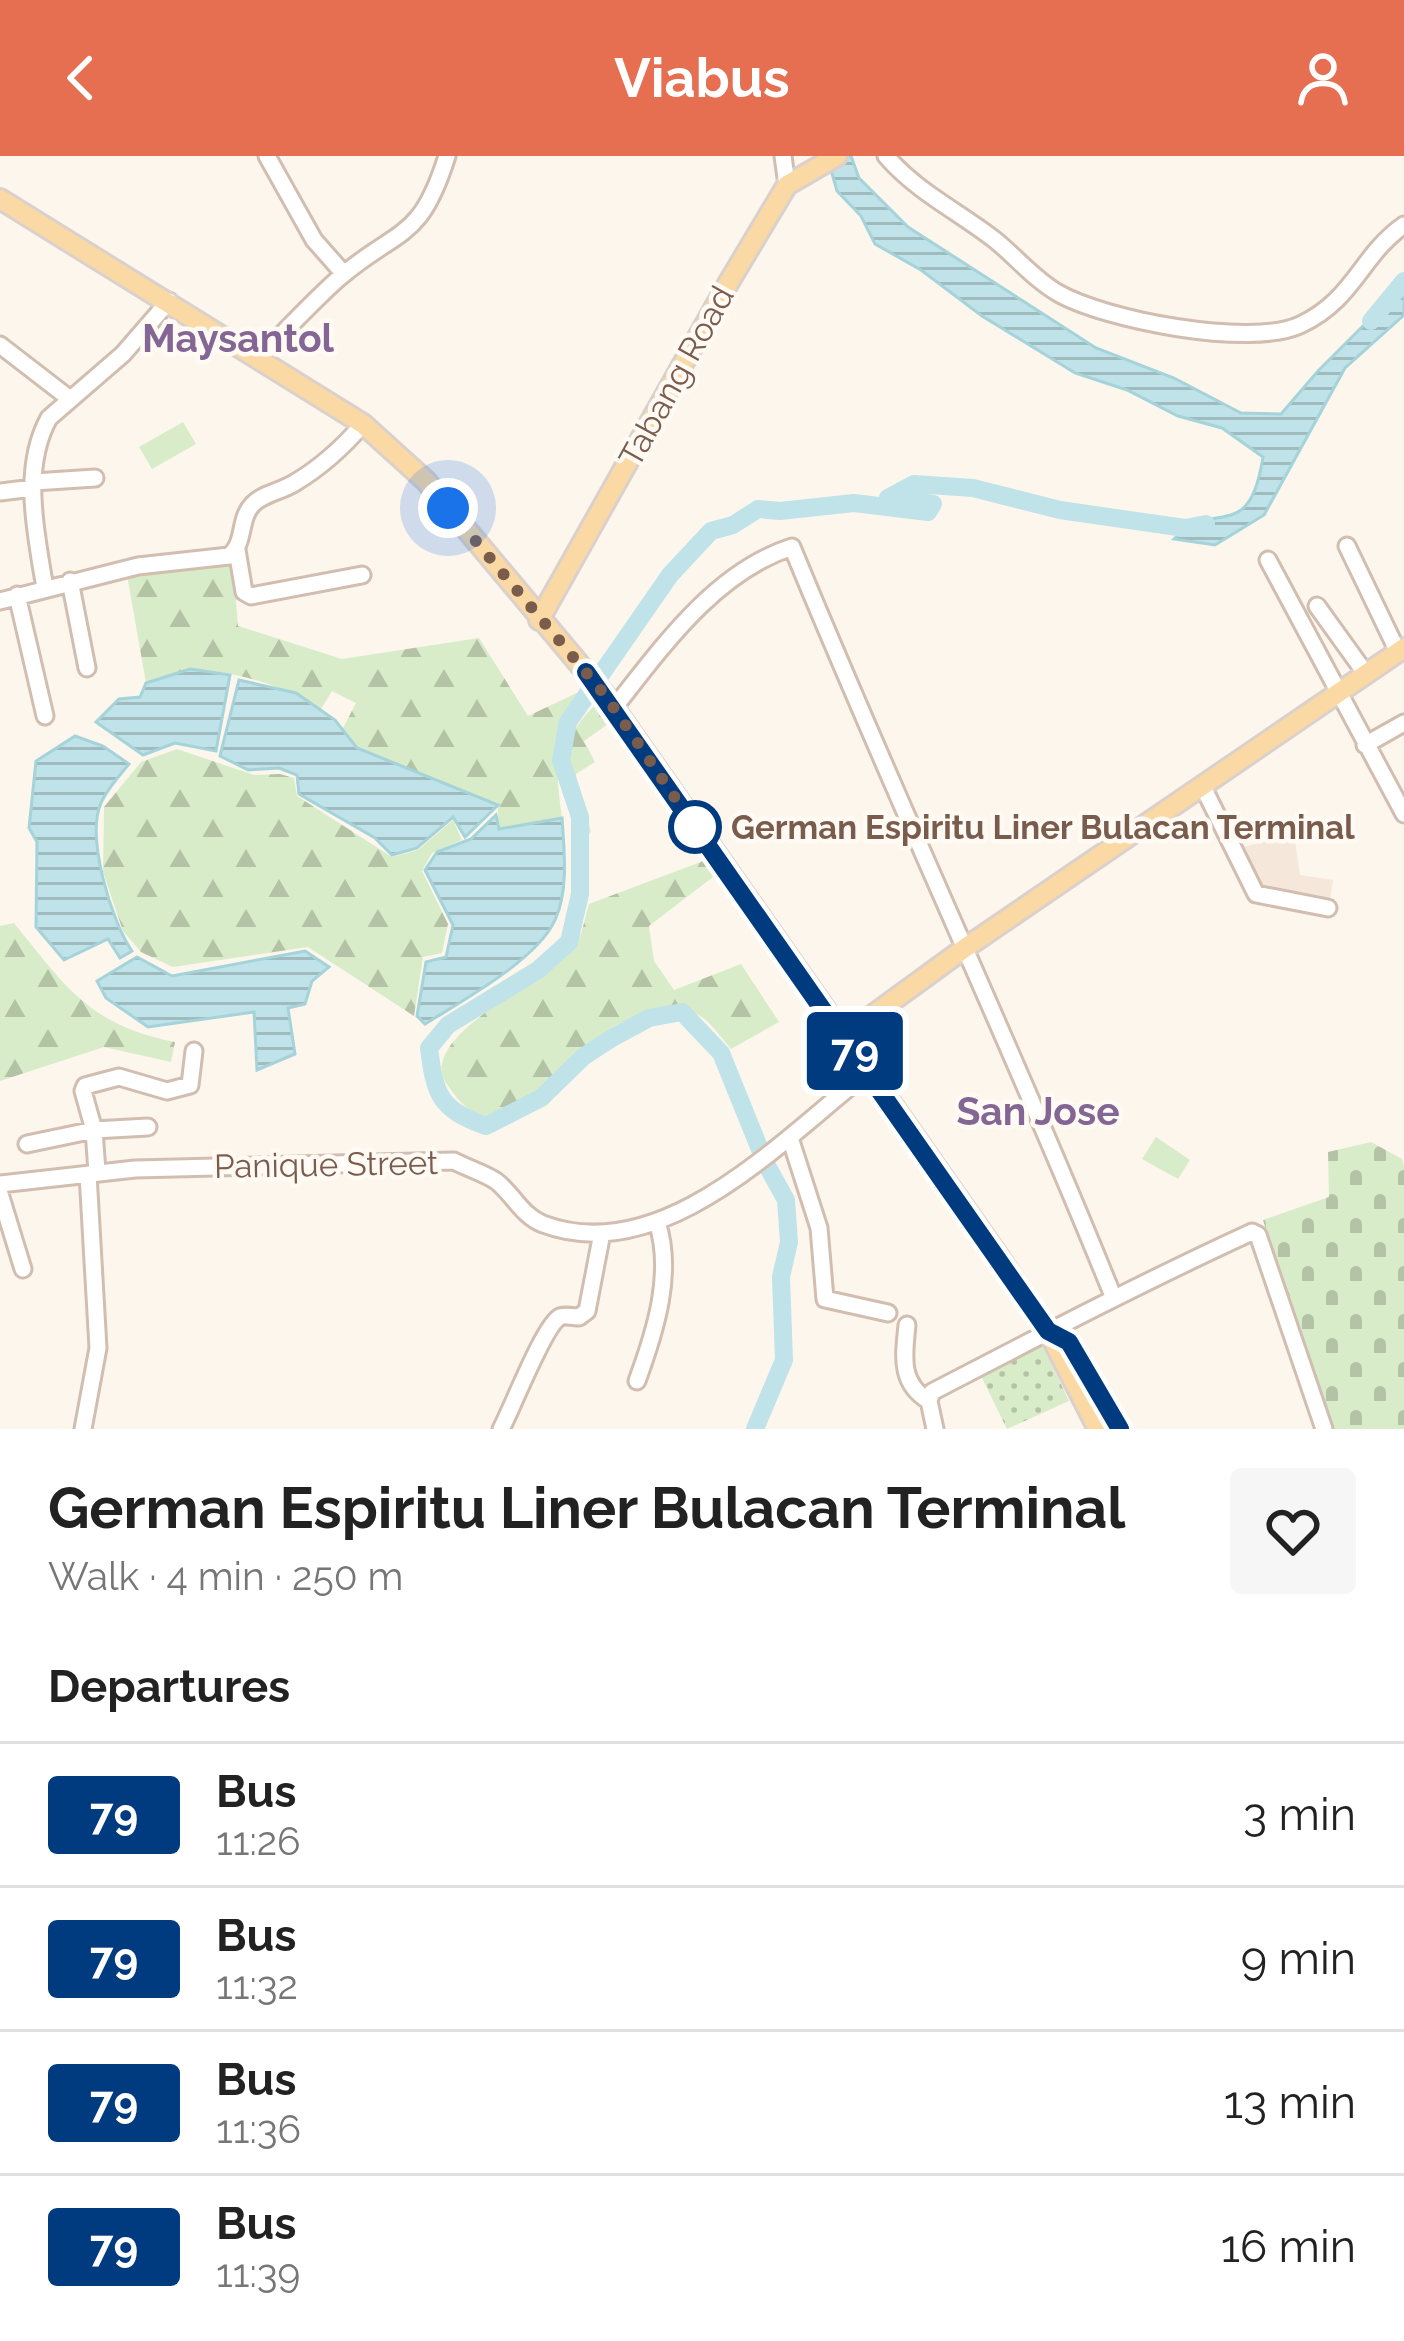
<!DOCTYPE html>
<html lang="en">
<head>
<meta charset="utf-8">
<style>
	:root { --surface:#fff; --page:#f6f6f6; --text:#222; --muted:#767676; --line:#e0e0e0; --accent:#e76f51 }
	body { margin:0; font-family:Raleway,sans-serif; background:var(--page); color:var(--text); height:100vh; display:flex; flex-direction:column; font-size:45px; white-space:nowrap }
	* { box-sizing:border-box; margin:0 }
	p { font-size:39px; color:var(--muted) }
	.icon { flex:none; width:66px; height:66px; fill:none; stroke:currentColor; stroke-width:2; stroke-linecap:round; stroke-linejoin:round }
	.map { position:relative; height:1273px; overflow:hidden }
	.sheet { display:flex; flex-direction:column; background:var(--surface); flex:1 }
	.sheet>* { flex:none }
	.badge { padding:0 24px; border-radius:9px; font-size:42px; line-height:78px }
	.you { position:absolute; width:60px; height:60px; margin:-30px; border:9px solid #fff; border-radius:50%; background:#1a73e8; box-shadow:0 0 0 18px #1a73e833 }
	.map>.badge { position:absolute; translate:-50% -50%; box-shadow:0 0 0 6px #fff }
	h2 { padding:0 48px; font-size:45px; line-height:108px }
	.round { display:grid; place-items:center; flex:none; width:126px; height:126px; border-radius:12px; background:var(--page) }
	.headline { display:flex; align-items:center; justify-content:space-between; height:204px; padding:0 48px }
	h1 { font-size:57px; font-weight:700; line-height:90px }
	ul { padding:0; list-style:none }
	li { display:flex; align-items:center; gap:36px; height:144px; padding:0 48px; border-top:3px solid var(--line) }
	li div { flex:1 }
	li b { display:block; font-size:45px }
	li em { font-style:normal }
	li .badge { min-width:132px; font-weight:700; text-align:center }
	header { display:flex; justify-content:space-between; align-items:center; height:156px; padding:0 48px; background:var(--accent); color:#fff; font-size:54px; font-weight:700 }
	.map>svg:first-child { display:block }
</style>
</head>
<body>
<header><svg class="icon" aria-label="back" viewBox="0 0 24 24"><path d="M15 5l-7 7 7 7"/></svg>Viabus<svg class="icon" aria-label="person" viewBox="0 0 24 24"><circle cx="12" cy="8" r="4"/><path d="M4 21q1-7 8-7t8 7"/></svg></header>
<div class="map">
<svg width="1404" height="1273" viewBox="0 0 1404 1273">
	<defs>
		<pattern id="forest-firs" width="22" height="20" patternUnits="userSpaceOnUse" patternTransform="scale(3)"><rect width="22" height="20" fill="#d8ecc9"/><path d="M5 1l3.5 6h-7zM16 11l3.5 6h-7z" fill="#b4c2a5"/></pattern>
		<pattern id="cemetery-stones" width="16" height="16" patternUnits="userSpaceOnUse" patternTransform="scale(3)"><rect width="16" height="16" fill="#d8ecc9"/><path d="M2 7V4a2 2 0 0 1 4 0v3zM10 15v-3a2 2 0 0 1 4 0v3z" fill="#b4c2a5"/></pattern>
		<pattern id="park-dots" width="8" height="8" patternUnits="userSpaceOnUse" patternTransform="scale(3)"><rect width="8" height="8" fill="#d8ecc9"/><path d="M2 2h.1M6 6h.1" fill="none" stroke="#b4c2a5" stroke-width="1.8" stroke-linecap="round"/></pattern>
		<pattern id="water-rules" width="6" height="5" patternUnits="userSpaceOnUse" patternTransform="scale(3)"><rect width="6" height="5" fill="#bfe3e8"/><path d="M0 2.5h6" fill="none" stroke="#a0bbbe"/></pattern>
	</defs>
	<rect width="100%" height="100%" fill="#fdf6ec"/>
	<path fill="#f5e8da" d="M1294,677L1300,719L1333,724L1329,751L1257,736L1237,693Z"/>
	<path fill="url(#forest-firs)" d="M233,409L238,470L342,503L479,482L528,560L581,535C555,588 554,605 562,662L498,673V649L357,592L342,574L356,547L332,535L321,553C286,531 235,514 193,514C178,514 160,522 146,527L127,419Z
		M597,547L612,565L584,585L595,606L576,618L579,643L591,675L585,685C578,621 542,601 597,547Z
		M177,593L254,619L280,618L294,622L297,640L392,701L418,694L453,664L462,684L432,697L422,715L448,768L442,797L423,801L414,860L308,791L173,811L141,796L123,775L103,716L104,651L141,606Z
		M706,704L717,718L649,770L654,805L674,834L741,808L779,866L731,893C703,859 699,849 654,857C591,867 585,905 540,936C525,947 506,954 490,962C468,956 461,948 448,930C411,882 548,824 574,792C582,781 585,761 589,748Z
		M14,767C66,831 89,869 175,886L171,906L104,891L0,925V770Z"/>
	<path fill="url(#cemetery-stones)" d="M1371,986L1402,1003L1404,1010V1273H1328L1263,1064L1329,1041L1328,996Z"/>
	<path fill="url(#park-dots)" d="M1042,1188L1069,1245L1007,1273L980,1218Z"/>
	<path fill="#d8ecc9" d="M183,266L196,288L152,313L139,291Z
		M1156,981L1190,1004L1178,1023L1142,1003Z"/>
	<path fill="url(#water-rules)" stroke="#a5d3da" stroke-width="3" d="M827,0H851L859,22L908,71L1096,192L1174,222L1241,257L1281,258L1318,215L1404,129V159L1345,212L1264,359L1215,389L1174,383C1215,341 1249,390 1263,301L1222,272L1178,260L1127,234L1075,217L982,160L921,114L875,88L861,60L837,35Z
		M190,513L230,519L216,595L175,587L143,599L96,566L119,543L140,541L146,527Z
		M239,524L296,537L335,564L357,592L498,649L465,681L453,661L417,692L392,699L375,682L299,638L297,619L279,612L248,614L220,600Z
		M75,580L103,590L129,608C120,619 107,633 101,647C86,681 111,765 132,795L120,802L108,783L64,804L36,771L37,686L29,672L36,605Z
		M496,659L499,673L562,662C564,693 569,734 555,764C538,803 462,845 425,868L417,860L426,806L446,801L453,769L425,714L437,696L471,683Z
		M305,795L329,811L312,825L305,848L288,852L295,898L257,914L254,856L148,871L106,842L97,825L137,801L172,820Z"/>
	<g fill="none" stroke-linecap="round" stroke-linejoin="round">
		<path stroke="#bfe3e8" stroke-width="18" d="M1371,165L1404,125
			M755,1273L784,1204L781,1121L789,1086L786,1044L765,1006L721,897L682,856L649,862L612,882L583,901L541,942L486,970C439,953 435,939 429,892L448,869L538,814L569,786L580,738V661L561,604L568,566L670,419L711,375L733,369L758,353L780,355L854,347L928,356L933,348L888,342L914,328L973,332L1060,354L1185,372L1206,368"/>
		<defs>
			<path id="minor" d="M267,0L314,84L344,118
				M783,0L787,29
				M886,0C917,36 958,55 995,84C1016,101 1035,124 1058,137C1105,164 1250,192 1300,169C1355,143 1360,100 1404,69
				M0,189L70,243
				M259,202C285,175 311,147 339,122C399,71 420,86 447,0
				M34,326L95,322
				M0,336L33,332
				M1347,390L1398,496
				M237,394L244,436L251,440L362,419
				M1268,404L1404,658
				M70,425L87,512
				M45,432C36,378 21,312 49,262L123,198L169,145
				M17,439L45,560
				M0,445L138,410L229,400C246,387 238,363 253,348C264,337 283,335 296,326C321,311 344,290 363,268
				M1317,450L1366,518
				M614,552C663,490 715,416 792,391C895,642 1011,888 1113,1140
				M1365,589L1404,567
				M1203,631L1256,738L1328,752
				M791,985L819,1072L825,1143L888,1157
				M27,988L94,974L148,971
				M97,1016L94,974L83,935L85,930L119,921L167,935L190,929L194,895
				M0,1028L135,1013L454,1005C467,1012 484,1017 496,1025C513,1038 522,1060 543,1068C662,1113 783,983 868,916
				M0,1038L23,1113
				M907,1169C904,1200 899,1227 929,1245
				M637,1225C655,1176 674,1117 657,1066
				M83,1273L98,1192L88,1018
				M501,1273C512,1253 544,1169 560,1161C563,1159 576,1161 579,1161L587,1155L602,1077
				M935,1273L929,1245L932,1236C1038,1181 1143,1126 1252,1076L1258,1079L1324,1273"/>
			<path id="major" d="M0,43L363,268L426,325L605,539L999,1101L1048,1175L1098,1273
				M539,464L729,126L787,29L837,0
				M850,887L873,859L965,792L1404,492
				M1048,1175L1069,1186L1120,1273"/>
		</defs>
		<use href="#minor" stroke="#d1beb0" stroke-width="21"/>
		<use href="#major" stroke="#dad1cd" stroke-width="24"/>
		<use href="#minor" stroke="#fff" stroke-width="15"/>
		<use href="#major" stroke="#fbd9a5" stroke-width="18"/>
	</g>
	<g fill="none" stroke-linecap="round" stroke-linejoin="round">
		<defs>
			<path id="line" d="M586,516L1048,1175L1069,1186L1120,1273"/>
		</defs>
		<use href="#line" stroke="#fff" stroke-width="27"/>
		<use href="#line" stroke="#003b80" stroke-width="18"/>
		<path stroke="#7a5c4d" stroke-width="12" stroke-dasharray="0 21.6" d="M448,352L605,539L695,671"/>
	</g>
	<circle fill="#fff" stroke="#003b80" stroke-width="6" cx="695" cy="671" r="24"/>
	<g text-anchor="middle" stroke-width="9" stroke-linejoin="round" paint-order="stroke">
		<g font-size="33" fill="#7a5c4d" stroke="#fffaf3">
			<text transform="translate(676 220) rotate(-61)" y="12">Tabang Road</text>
			<text transform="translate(326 1008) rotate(-1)" y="12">Panique Street</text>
		</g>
		<g font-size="33" font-weight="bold" fill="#7a5c4d" stroke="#fffaf3" text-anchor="start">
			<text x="731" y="683">German Espiritu Liner Bulacan Terminal</text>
		</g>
		<g font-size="39" font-weight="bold" fill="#846695" stroke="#fffaf3">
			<text x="238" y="196">Maysantol</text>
			<text x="1038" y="969">San Jose</text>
		</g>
	</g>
</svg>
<div class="you" style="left:448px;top:352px"></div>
<b class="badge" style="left:855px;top:895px;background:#003b80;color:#fff">79</b>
</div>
<section class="sheet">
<div class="headline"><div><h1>German Espiritu Liner Bulacan Terminal</h1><p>Walk · 4 min · 250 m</p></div><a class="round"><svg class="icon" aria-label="heart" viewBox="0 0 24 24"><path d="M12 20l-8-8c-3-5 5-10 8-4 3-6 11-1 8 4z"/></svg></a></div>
<h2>Departures</h2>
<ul>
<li><span class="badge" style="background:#003b80;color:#fff">79</span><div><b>Bus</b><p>11:26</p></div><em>3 min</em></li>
<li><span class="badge" style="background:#003b80;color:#fff">79</span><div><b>Bus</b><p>11:32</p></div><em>9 min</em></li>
<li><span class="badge" style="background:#003b80;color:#fff">79</span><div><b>Bus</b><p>11:36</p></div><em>13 min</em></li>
<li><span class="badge" style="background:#003b80;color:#fff">79</span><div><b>Bus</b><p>11:39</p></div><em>16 min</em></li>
</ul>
</section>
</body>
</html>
